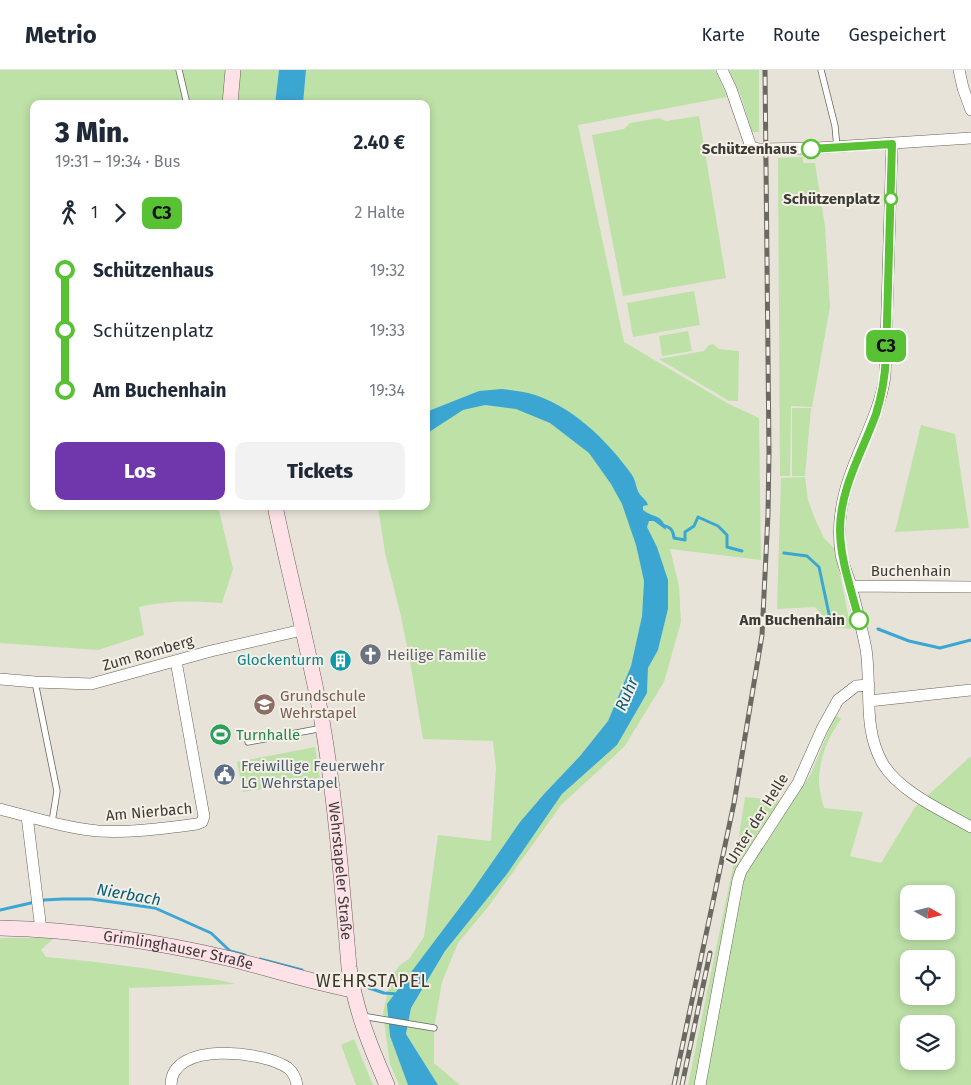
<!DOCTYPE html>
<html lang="de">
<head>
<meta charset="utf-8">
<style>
	:root { --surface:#fff; --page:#f2f2f3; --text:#1f2937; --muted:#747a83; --line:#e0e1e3; --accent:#7036ac }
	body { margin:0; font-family:"Fira Sans",sans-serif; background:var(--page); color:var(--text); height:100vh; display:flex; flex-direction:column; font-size:19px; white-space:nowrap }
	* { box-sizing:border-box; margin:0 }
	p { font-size:16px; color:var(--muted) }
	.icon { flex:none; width:28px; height:28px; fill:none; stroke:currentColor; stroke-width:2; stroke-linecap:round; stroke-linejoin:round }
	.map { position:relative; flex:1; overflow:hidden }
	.side { position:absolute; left:30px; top:30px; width:400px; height:410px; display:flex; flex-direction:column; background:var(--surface); border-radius:10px; box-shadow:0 2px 8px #0003 }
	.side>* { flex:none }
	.badge { padding:0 10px; border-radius:8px; font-size:18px; line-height:32px }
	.needle { width:32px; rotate:98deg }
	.fabs { position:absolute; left:900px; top:815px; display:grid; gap:10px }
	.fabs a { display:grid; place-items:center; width:55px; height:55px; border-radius:10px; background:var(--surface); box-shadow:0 2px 8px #0003; font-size:25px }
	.map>.badge { position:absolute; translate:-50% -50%; box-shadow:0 0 0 2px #fff }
	.legs { display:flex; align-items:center; gap:8px; height:55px; padding:0 25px; font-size:16px }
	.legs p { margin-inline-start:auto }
	.head { display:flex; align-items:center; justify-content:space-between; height:85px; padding:0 25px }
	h1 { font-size:28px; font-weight:800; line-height:38px }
	.cta { display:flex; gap:10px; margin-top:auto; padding:10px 25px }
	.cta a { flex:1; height:58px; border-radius:10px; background:var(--accent); color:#fff; font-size:20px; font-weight:800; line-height:58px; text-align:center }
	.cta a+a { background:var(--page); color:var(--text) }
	ul { padding:0 25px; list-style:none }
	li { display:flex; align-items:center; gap:18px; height:60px; font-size:19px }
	li i { display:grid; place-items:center; width:8px; height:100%; margin:0 6px; background:currentColor }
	li i::after { content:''; width:12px; height:12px; margin:-6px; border:4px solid; border-radius:50%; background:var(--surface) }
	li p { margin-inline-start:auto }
	li:first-child i { background:linear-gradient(#0000 50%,currentColor 0) }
	li:last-child i { background:linear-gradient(currentColor 50%,#0000 0) }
	header { display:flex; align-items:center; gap:30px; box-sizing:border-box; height:70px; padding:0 25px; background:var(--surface); border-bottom:1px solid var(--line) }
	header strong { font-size:24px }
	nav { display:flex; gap:28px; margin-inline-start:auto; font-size:18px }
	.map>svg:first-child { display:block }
</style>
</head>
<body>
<header>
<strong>Metrio</strong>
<nav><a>Karte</a><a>Route</a><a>Gespeichert</a></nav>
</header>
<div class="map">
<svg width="971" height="1015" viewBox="0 0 971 1015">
	<rect width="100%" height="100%" fill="#e7e3d9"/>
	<path fill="#bde1a7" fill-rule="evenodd" d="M0,0H279L275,34H34V436H218L233,499L222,533C192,531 170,530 139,537L144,565L98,580L0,573Z
		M306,0H715L727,27L578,55L624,272L727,333L759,348L761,490L670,479L679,516L681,552L664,612L624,677L561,735L488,837L458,873L442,912L434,958V993L460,1015H438L406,964L411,938L445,881L507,804L562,724L617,675L647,623L648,598L658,580L668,539L636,475L644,511L642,546L631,596L608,651L580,686L544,724L520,752L470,824L388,933L390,966L408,1015H399L390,994L383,944L391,907L400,895L409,889L424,867L438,765L491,771L496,698L493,671L423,669L410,591L400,542L385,483L378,436H426V34H303Z
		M729,0H759V62H752L741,26Z
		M699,46L726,208L623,226L592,65L624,59L630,53L659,48L666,51Z
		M803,87V93H815L825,156L830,237L812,337L791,336L790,406H780L778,88Z
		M694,221L700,255L633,267L627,233Z
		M688,261L692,281L662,286L659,266Z
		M713,274L719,279L739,281L738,331H729L659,289L704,281L709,275Z
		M792,338H811L805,406H792Z
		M921,355L955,364L969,458L895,462Z
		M805,407L808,430L815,449L824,468L835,479L851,559L832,557L815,537L777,539L781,408Z
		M835,645L841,649C828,667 819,689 819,711C819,720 822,730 824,738L863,742L850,786L881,793L915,737L971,686V1015H701L738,800L698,1015H688L738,772L745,727L792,732L811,704ZM909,824H946V861H909ZM909,889H946V926H909ZM909,954H946V991H909Z
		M315,677L320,709L243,722L237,692Z
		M0,868H54L41,880L46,887C90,891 131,896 174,903C195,907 215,908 235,914L129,918V1015H0Z
		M354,969L373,1015H356L341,975Z"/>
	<path fill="#3ca6d2" d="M279,0H306L303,34H275Z
		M502,319C511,320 520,321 528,323C571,334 608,371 632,405C636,411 636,418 639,423C642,428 646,429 648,435L643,436V440C653,448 663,444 666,460L654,451H649L647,457L657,477L668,510V539L658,580L648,598L647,623L617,675L562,724L507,804L445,881L411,938L406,964L438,1015H408L390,966L387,934L470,824L520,752L544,724L580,686L608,651L631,596L642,546L644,511L636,475L622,434L611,414L589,383L550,353L516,339L485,335L463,340L426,364V342L479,321Z"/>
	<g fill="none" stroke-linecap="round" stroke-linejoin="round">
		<path stroke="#3ca6d2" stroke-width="3" d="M662,455C670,457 673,459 674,468L685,470V462L694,456L698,447L718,456L727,465V477L742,481
			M784,483L807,486L819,497L829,544L844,552
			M878,559L909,571L940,578L971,570
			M0,840L44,830L63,829H91L155,838L211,863L230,881L245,885
			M260,889L302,900
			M369,918L384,923L398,924"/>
		<defs>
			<path id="lane" d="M179,0L187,34
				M821,0L835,56L837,77
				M35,612L57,721L52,752
				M248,672L323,658
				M362,946L434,958"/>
			<path id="street" d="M722,0L731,19L751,77L759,79L817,78L971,68
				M959,0L963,18L971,40
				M892,74L885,306C878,354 847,394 841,442C839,455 839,470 841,484C843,495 848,505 851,516C856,537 862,558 866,579C872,618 862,658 883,694C900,722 943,741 971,757
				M851,516L971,517
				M0,609L35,612L91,614L211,581L302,560
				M869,631L971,620
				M0,739C32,747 65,758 98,761C131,763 165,758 197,754L202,752L204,746L203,741L176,591
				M27,746L41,860
				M171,1015C171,970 264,981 288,998C294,1003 296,1009 297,1015
				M700,1015L738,810L741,801L798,713L822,659L838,630L856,616L869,615"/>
			<g id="secondary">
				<path d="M230,34L233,0"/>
				<path id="s1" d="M275,436C290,508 309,579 322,651C336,732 342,815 349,897C355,939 370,976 387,1015"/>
				<path id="s2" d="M0,858C78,860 155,871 231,889C271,899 311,912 353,920"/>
			</g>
		</defs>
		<use href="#lane" stroke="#67635a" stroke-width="7"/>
		<use href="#street" stroke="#67635a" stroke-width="12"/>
		<use href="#secondary" stroke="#67635a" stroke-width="16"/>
		<use href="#lane" stroke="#fff" stroke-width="5.5"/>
		<use href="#street" stroke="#fff" stroke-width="11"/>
		<use href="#secondary" stroke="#ffe2e8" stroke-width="15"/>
		<defs>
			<path id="rail" d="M674,1015L734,733L762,565L768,444L769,382L765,0
				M682,1015L710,883"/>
		</defs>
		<use href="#rail" stroke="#6b6963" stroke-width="5"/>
		<use href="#rail" stroke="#f4f0e6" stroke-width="3" stroke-dasharray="9" stroke-linecap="butt"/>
	</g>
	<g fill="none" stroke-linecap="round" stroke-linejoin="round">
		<defs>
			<path id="line-1" d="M811,79L892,74L886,287C885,307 882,325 876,344C862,383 840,418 840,460C840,489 852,522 859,550"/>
		</defs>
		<use href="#line-1" stroke="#fff" stroke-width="11"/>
		<use href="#line-1" stroke="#59c134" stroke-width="8"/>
	</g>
	<defs>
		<symbol id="church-disc" viewBox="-11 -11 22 22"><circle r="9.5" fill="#6b7280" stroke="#f4f0e6"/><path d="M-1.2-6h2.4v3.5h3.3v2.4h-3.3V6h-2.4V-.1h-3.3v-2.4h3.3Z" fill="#fff"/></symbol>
		<symbol id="building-disc" viewBox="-11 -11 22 22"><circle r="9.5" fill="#0f9aa8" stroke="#f4f0e6"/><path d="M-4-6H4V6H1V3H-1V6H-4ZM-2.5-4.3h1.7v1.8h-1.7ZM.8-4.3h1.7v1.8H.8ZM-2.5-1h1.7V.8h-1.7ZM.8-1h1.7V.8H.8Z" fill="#fff"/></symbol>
		<symbol id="school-disc" viewBox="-11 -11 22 22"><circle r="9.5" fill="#8d6e63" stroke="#f4f0e6"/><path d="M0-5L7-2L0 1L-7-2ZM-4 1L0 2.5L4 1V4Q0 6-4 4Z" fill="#fff"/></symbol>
		<symbol id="stadium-disc" viewBox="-11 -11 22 22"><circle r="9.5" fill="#2e9e5b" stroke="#f4f0e6"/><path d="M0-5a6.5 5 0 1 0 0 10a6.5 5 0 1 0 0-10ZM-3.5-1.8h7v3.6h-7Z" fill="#fff"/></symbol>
		<symbol id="civic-disc" viewBox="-11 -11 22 22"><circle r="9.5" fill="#5c6f8a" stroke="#f4f0e6"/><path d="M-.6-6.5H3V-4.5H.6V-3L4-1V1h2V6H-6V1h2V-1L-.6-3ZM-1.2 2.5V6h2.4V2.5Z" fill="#fff"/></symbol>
	</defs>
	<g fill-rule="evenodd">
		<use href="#church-disc" x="358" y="572" width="25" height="25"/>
		<use href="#building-disc" x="328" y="578" width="25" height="25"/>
		<use href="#school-disc" x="252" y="622" width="25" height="25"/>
		<use href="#stadium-disc" x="208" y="652" width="25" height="25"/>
		<use href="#civic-disc" x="212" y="692" width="25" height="25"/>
	</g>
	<g fill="#fff" stroke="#59c134" stroke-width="2.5">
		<circle cx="811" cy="79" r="9"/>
		<circle cx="891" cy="129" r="6"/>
		<circle cx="859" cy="550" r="9"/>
	</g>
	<g text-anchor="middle" stroke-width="4" stroke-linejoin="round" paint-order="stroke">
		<g font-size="15" font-weight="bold" fill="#3c3b37" stroke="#f4f0e6" text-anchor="end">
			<text x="797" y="84">Schützenhaus</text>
			<text x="880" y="134">Schützenplatz</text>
			<text x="845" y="555">Am Buchenhain</text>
		</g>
		<g font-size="15" fill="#3c3b37" stroke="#f4f0e6">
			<text x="911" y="506">Buchenhain</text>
			<text transform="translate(148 583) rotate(-16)" y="5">Zum Romberg</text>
			<text transform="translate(149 742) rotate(-5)" y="5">Am Nierbach</text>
			<text transform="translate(757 749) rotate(-58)" y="5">Unter der Helle</text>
			<text dy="5" stroke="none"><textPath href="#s1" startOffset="371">Wehrstapeler Straße</textPath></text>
			<text dy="5" stroke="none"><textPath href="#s2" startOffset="180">Grimlinghauser Straße</textPath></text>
		</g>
		<g font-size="15" fill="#5b616d" stroke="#f4f0e6" text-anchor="start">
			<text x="387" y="590">Heilige Familie</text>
		</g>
		<g font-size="15" fill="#0d838f" stroke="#f4f0e6" text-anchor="end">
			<text x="324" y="595">Glockenturm</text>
		</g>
		<g font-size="15" fill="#785e54" stroke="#f4f0e6" text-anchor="start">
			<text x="280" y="631">Grundschule<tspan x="280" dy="17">Wehrstapel</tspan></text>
		</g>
		<g font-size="15" fill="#27864d" stroke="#f4f0e6" text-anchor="start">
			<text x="236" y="670">Turnhalle</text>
		</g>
		<g font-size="15" fill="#4e5e75" stroke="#f4f0e6" text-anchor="start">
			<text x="241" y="701">Freiwillige Feuerwehr<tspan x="241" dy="17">LG Wehrstapel</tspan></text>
		</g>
		<g font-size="16" font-style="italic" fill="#075d7b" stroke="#f4f0e6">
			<text transform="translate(626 624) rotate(-67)" y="6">Ruhr</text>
			<text transform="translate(129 824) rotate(10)" y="6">Nierbach</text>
		</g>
		<g font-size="18" letter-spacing="1" fill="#3d3931" stroke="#f4f0e6">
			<text x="373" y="917">WEHRSTAPEL</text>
		</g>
	</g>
</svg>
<div class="fabs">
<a><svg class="needle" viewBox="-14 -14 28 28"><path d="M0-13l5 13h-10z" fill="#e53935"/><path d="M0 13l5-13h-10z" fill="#747a83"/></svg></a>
<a><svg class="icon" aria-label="locate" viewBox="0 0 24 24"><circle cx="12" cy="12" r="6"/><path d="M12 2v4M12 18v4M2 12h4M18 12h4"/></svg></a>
<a><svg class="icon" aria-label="layers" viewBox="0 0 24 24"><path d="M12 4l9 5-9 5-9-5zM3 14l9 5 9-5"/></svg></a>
</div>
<b class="badge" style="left:886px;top:276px;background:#59c134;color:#111">C3</b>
<section class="side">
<div class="head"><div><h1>3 Min.</h1><p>19:31 – 19:34 · Bus</p></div><b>2.40 €</b></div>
<div class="legs"><svg class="icon" aria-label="walk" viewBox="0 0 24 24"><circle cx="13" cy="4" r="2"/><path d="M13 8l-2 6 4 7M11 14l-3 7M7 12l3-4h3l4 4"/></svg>1<svg class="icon" aria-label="forward" viewBox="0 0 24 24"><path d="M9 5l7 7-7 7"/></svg><b class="badge" style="background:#59c134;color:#111">C3</b><p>2 Halte</p></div>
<ul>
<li><i style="color:#59c134"></i><b>Schützenhaus</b><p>19:32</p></li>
<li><i style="color:#59c134"></i><span>Schützenplatz</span><p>19:33</p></li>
<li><i style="color:#59c134"></i><b>Am Buchenhain</b><p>19:34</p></li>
</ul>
<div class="cta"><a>Los</a><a>Tickets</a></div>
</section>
</div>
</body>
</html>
